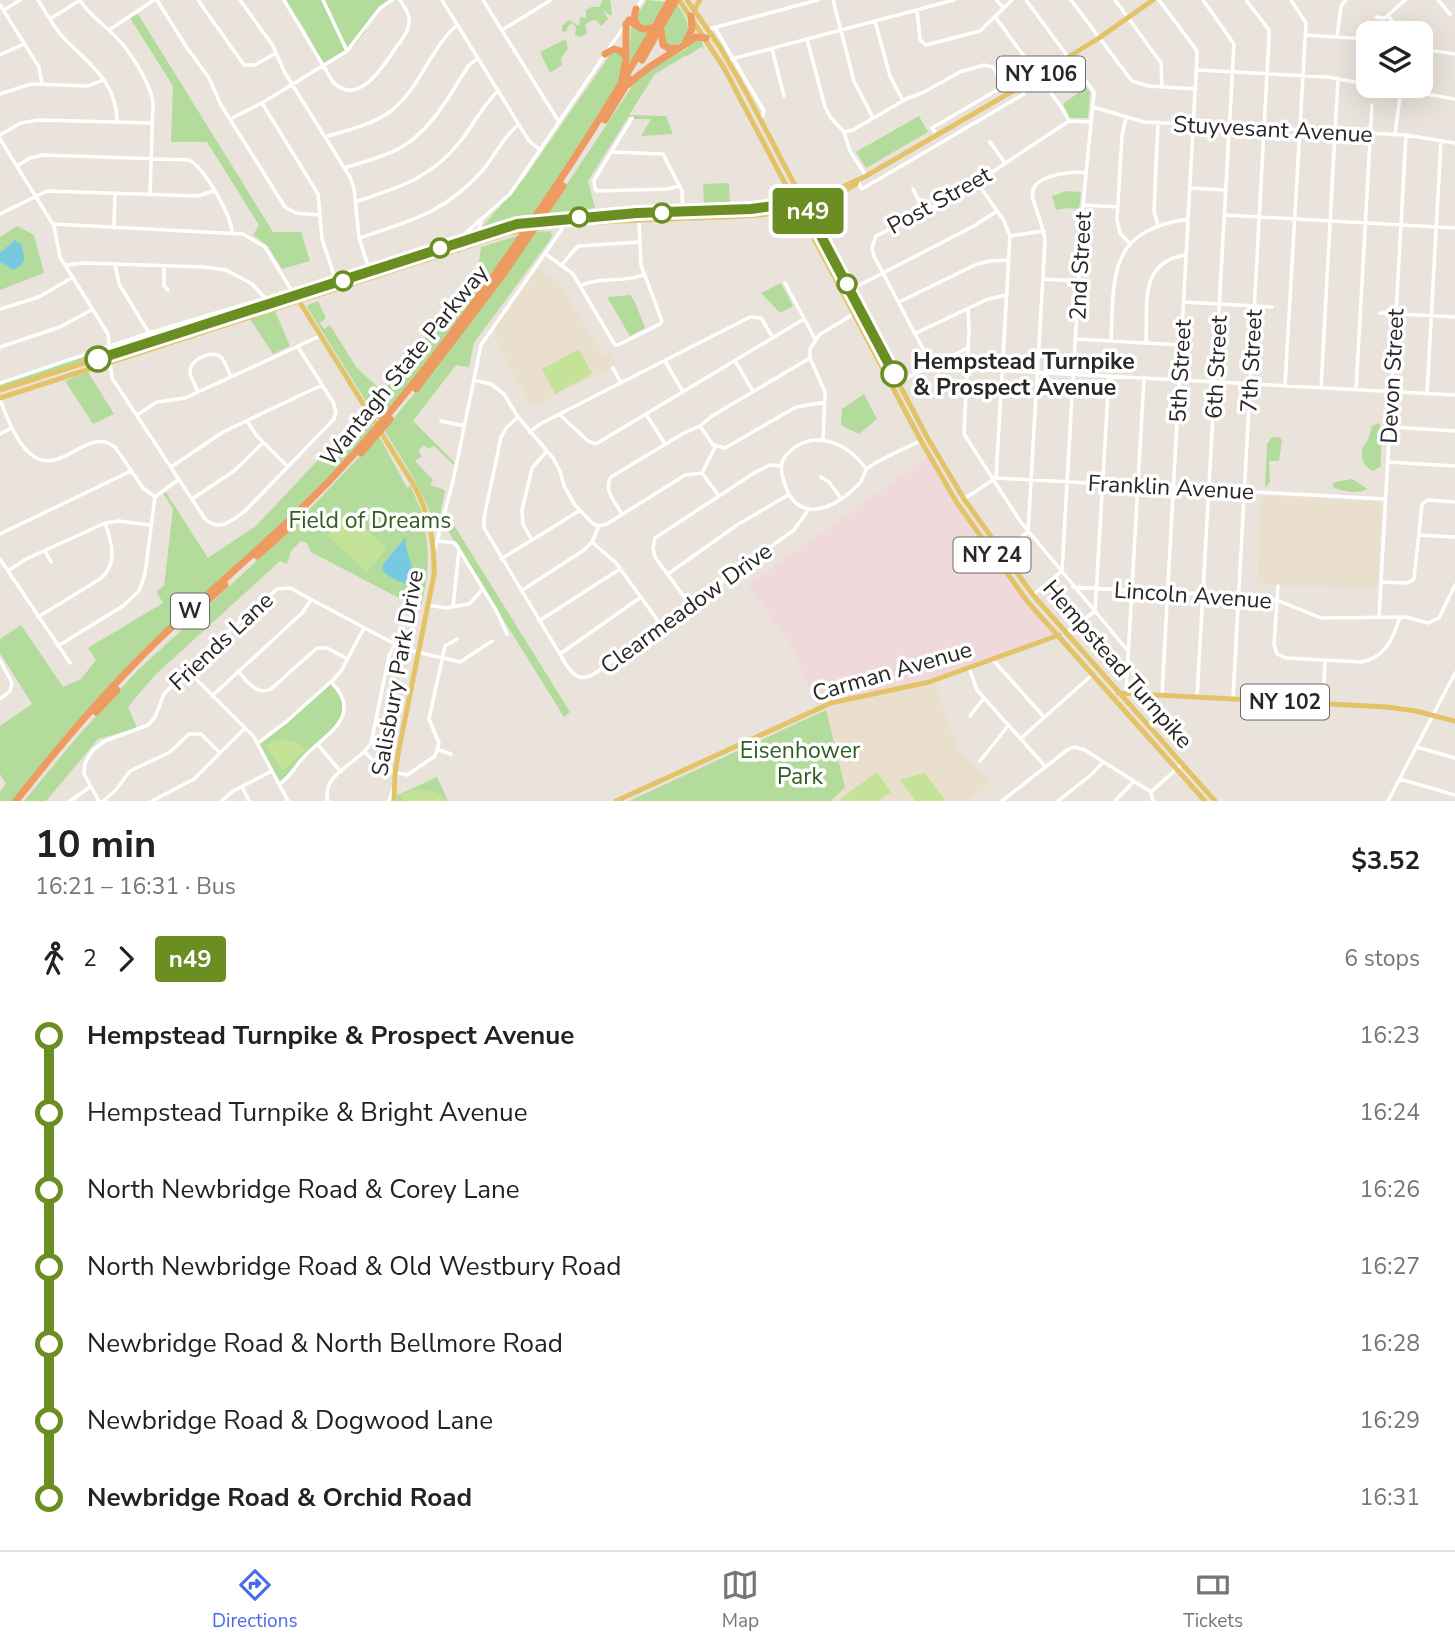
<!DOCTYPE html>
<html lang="en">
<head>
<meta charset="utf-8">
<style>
	:root { --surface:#fff; --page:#f2f2f2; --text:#222; --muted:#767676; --line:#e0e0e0; --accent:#4a6be8 }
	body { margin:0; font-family:"Nunito Sans",sans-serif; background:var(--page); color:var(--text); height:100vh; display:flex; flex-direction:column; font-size:26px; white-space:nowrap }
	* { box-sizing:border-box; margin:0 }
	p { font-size:23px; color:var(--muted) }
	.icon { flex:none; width:38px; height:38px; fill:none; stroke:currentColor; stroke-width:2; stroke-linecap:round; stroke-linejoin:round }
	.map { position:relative; height:801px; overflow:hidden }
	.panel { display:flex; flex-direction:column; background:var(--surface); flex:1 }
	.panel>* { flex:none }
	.badge { padding:0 14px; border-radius:5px; font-size:24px; line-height:46px }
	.buttons { position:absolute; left:1356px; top:21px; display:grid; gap:14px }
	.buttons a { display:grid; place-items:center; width:77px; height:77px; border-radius:14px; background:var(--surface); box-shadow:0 7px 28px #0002; font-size:35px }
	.map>.badge { position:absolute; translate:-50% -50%; box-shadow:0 0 0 4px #fff }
	.legs { display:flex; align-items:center; gap:10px; height:77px; padding:0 35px; font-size:23px }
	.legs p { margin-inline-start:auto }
	.overview { display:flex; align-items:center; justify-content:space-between; height:119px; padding:0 35px }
	h1 { font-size:38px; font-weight:700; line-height:52px }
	ul { padding:0 35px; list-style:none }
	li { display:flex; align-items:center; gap:24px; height:77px; font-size:26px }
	li i { display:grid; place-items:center; width:10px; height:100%; margin:0 9px; background:currentColor }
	li i::after { content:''; width:18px; height:18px; margin:-9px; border:5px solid; border-radius:50%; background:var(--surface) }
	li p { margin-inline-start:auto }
	li:first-child i { background:linear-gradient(#0000 50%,currentColor 0) }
	li:last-child i { background:linear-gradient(currentColor 50%,#0000 0) }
	.menu { display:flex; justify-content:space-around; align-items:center; height:98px; border-top:2px solid var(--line); background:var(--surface); font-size:19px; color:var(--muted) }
	.menu a { display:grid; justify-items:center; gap:4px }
	.menu .on { color:var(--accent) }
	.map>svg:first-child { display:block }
</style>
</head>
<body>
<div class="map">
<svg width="1455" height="801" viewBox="0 0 1455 801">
	<rect width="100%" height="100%" fill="#e9e3db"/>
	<path fill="#eadfcc" d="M538,268L558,281L603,355L610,354L616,365L532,407L500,349L494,330Z
		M1262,495L1382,502L1377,588L1257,585Z
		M935,684L959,752L992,782L968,801H831L845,786L826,710L854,699Z"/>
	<path fill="#f0d9db" d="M928,457L1054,634L966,668L818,707L791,645L748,585Z"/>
	<path fill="#b3db9c" d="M285,0H393C373,10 368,33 352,47C344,54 332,60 323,66L305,30Z
		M603,0H610L612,15L611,16L603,10L608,19L601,26L597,21L592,20L585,25L587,33L581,37L575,35L576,27L572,23L568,26L566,32L562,31V26L569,20L579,26L580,17L586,18V10L591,7H599Z
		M647,0L667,2L650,26L640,27L636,17Z
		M676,3C690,22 699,45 666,46L663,31Z
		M138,14L273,232H301L310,261L282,269L268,246L253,235L259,225L207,142H171L173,86L130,18Z
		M631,24L649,32L629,69Z
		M566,39L568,49L561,58L562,65L550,73L540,52Z
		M701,39L704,49L701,47L687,56H685L655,74L629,115L666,116L673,134L641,136L651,119H635L629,116L588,181L595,208L545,217L637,79L665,58L685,50L695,40Z
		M612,52L620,53L624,60L618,84L532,219L481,228L525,177Z
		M1086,87L1090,92L1088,118H1070L1063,104Z
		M919,116L928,132L866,168L856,152Z
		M729,183L730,206L704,207L703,184Z
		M1067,191L1081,192L1079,209L1069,208L1056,210L1052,196Z
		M17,226L34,235L44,273L0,290V237Z
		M551,231L552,237L474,343L469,367L456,365L413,421L455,463L454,465L434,446L428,449L424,445L418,451L422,456L415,461L433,480L430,485L445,490L437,530C424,493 405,463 384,430L420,387L534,232Z
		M523,234L459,322L379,422L307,307L308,305L318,301L326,318L320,323L324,329L330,325L356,367L383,392L478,270L481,247Z
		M781,283L793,306L780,313L761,293Z
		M630,295L635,302L645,328L630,336L607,297Z
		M275,311L290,346L273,354L250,319Z
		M110,347V354L0,390V384Z
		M88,372L114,414L93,424L65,381Z
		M864,394L877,419L859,434L841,425L842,409Z
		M364,411L374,428L300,508L157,638L13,801H0V792L6,784L0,774V726L32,704L0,653V639L21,625L63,687L81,679L96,660L88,648L163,603L156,591L164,586L173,509L163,493L165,491L208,558L256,526Z
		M1379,423C1384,432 1380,454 1381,466L1373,471C1362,466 1362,459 1362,448L1368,440L1372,426Z
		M379,436L406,486L408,488L410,485L425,519L417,524L424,522C430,555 429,577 420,609L311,552L307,543L301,541L291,551L287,564L280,561L154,676L128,707L137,728L98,739L46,801H24L78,736L137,671L289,531Z
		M1279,437L1282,440L1279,461H1269L1270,482L1265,488L1267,444L1271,438Z
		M1352,479L1368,489C1359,494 1345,492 1335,488L1332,485L1335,482Z
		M450,519L570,712L564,717L447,529Z
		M331,682C360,714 329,735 306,755C296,764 288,774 279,784L258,743Z
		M826,710L845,787L831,801H629Z
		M437,777L448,801H398L396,796Z"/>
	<path fill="#c5e299" d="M579,349L592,374L555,394L542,369Z
		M348,512L387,549L366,572L327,535Z
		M286,739L298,743L306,750L283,770L265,746L274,741Z
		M877,772L891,792L878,801H842L840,799Z
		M925,773L945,800L944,801H916L899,780Z
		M420,789L438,793L447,801H403L401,795Z"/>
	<path fill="#77c9e2" d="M15,240L22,245C24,261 28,261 14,270L0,262V253Z
		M406,537C403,557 418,560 409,583C400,584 388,576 382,570L384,563Z"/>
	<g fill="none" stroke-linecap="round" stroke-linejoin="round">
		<path stroke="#fff" stroke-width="3.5" d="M38,0C46,12 53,27 63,37C88,64 117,80 117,122
			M80,0C89,15 103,24 115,36C129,49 151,84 153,103L150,194
			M157,0L187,48L209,78L221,105L285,207L296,213L319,215
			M198,0L244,65H255L276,53
			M240,0L273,46L285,73L350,177L354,188L359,238L372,278
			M284,0L333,82C358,107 382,68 395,49C401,40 410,31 409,20C409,12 404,6 400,0
			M323,0L347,51
			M442,0L529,141L540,150
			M483,0L559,122
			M833,0L854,81L873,118
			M996,0L1004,8
			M1026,0L1094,92L1083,205L1062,571L1034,594
			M1071,0L1132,81L1148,86L1196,89
			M1115,0L1161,63L1162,87
			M1159,0L1197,51V56L1162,695
			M1438,0L1450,14
			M0,5L39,67L42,84
			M4,10L20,0
			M636,10L642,0
			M917,10L920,40L926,45L980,31L1012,0
			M1388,16L1403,33
			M1376,17L1385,18L1405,0
			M996,18L1062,108L1069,121
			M50,19L80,0
			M875,21L890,76L903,101
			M715,28L764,111L761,120
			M709,29L818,0
			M109,30L154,0
			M502,30L551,0
			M1305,35L1368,39
			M1337,37L1341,6L1346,0
			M807,39L825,107L831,118L844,132L850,151L866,176
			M772,49L784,96
			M1421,49L1455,54
			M0,55L24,44
			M728,60L954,0
			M1197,70L1327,77L1368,84
			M1380,86L1455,99
			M0,94L31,84L88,86L103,80
			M262,103L318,194L322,239L336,281
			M1093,107L1144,122L1406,135L1455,143
			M632,118L594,180L595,189L597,191L666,189L680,186
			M1126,118L1122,135L1117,220L1120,233L1130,244
			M230,119L262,103L347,51L380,8L392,0
			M1158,122L1154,211L1158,225
			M844,132L853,130L906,99L924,92L960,72L984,65L993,67L1008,93
			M0,135L21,123L38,120L153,123
			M937,135L932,128L1004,86
			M1395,135L1401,89
			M325,137C347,130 372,125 391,111C420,88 430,49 457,25
			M0,139L54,226L60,257L108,334L110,355
			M990,142L1005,163
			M612,152L663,154L682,191L683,219
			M17,166L30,158L43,155L189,160C204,167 231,215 232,232
			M344,168C363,162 384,157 400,148C432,130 450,94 469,65L477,59
			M858,182L862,189L1024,94L1020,87
			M977,182L1004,221L1010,236L996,478
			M1190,188L1225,190
			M913,189L924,211
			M355,202C397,188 430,179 459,143C473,126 482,106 498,91
			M1083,205L1118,207
			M0,214L47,191L198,196L213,191
			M1224,215L1455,228
			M481,221L478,231L481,242
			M53,224L243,234L265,247L295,296
			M114,228L115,193
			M1010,236L1044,231
			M360,238C412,220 444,213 482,171C495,156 503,137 519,124
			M454,243L510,194L623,28
			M546,254L573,274L615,345H618L660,324L662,321L641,265L639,221
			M115,264L119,284L149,333
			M66,265L84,263L204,267L226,270L252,284L265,298L267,305
			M562,265L575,249L579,246L640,242
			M164,266V286L168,290
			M1043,279L1079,281
			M785,283L815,339
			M580,286C600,276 623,283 643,275
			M850,290L974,226L997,211
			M899,302L977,264L990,261L1009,260
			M1184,302L1272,307
			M968,308L969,330L964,434L1020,521L1129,652
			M0,309L39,297L73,277
			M1380,313L1455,317
			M916,333L988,299L1007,295
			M1075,339L1181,345
			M1111,341C1114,274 1108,231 1188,219
			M1146,343C1148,304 1138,262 1186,255
			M0,347L60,327L93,309
			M665,361L683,392
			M735,361L753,391
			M941,361L952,365L976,369L1455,395
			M110,362L112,378L205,519C219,532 232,521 245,511L334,419L336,412L333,402L298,347
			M932,366L874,256L872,248L876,236L959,194L1069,121L1091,122
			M613,368L621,383
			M474,380L491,384L504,394L518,417L553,458L560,471L564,486L575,505L593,524L599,526
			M898,382L968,348
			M0,383L149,333L265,298
			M1285,385L1306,23L1291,0
			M1321,388L1338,78
			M1356,390L1372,105
			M198,392C196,386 190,378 190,371C189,360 212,349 221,357C225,361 228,371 231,377
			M1427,394L1441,141
			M0,399C43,523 79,417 115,447L143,488L155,497
			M559,414L588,441L596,444L804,319
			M646,414L665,444
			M137,415L157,402L185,398L320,336
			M518,417L507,427L501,437L484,518V528L567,666C576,679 584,681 597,672L794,530L808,510
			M247,421L256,435L288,467
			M441,421L465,426
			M700,426L713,445L725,448L796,407L825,402
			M1391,427L1455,431
			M529,432L542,423L750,317L761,318L773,338
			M0,434L11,428
			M823,440L825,392L810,358V349L819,335L860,310
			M1388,462L1455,466
			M171,467L223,432L322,385
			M866,469C849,444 814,427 788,453C781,460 780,469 783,478C795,527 834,510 860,483C863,479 864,472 867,469C876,460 907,448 920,441
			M702,473L715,447
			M821,477L829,482L840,497
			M192,499L234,471L263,443
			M964,499L996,478L1385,499
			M622,514C615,502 603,490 611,477L684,433L700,426L712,416L810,358
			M0,534L131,471
			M1419,535L1455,537
			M532,540L523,524L522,510L532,468L547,451
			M439,541L455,543L496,610L507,634
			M592,542L616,563L661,625
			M435,549L453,481L481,345L562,229V224
			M45,551L51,562
			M1003,552L1028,532L1045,242C1044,226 1037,214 1033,199C1027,174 1071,172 1086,172
			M0,559L70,663
			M501,559L579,511
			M8,571L26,559L105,523L119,521L150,525
			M668,574L737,525L788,495
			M1381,582L1407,583L1414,579L1422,504L1428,500L1455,502
			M1278,586L1274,645L1277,654L1286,658L1361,662C1385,658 1393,639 1400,617
			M1073,587L1258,597L1277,600L1321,618L1406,617L1428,623L1439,618L1455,585
			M521,591L584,550L592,542L599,526L607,524L685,475L702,473L718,495
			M428,605L446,608L469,604L483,589
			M690,605L655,557L653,548L655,538L754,473L770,465L781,466
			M453,607L459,550
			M38,617L100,579C118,565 112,542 105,523
			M1379,617L1406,135
			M539,621L620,569
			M1067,632L1095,611L1109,376
			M58,646L123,606L139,591L145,574L155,497L179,479
			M560,654L641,597
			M0,660L12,683L10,691L0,699
			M993,660L1044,717
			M969,668L977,690L1045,766
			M188,671L254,737L288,801
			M238,671C247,681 256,696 271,689L317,648H327L348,659
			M1126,693L1144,378
			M212,696L302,613L311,600
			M1197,697L1234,44L1203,0
			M1233,699L1269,37V30L1246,0
			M1323,704L1325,661
			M970,716L984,698
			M1020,739L1092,675
			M258,743L287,721L334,679L341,671L364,628
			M318,745L341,772
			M1417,747L1455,758
			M439,750L451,754
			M365,752L381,769L407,775L435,756L439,743L429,719L445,646L457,639
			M980,761L1008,726
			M1400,779L1455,795
			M279,784C291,777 293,769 302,759C320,737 366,718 332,683
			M242,787L249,801
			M1151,792L1182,764
			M1151,792L1153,801
			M70,801L90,787
			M99,801L84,774L85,763L93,750L105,741L148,725L155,717L164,694L205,652L277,589L290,588L404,649L460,662L492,641
			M103,801L115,791L130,771L170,752L189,734H201L220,753
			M152,801L194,779L245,728
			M222,801L233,791L272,771
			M328,801C320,774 360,763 371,743L389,656L395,644
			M389,801L394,786
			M1002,801L1067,750L1074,747L1085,750L1151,792
			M1058,801L1092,774L1103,762
			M1115,801L1134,781
			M1388,801L1455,673"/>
		<path stroke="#e3c367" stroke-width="5" d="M679,0L724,68L921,441L957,503L1027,601L1205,801
			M687,0L720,47L746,92L927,437L964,499L1033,595L1215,801
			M694,10L700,0
			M299,301L415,487C430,516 435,544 434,575L399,749L395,774L394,801
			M0,390L517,224L637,213L751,209L793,204L818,198L866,176L1020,87L1099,38L1153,0
			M0,398L509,233C569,221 630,221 691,218C749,216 806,218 856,184L857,180
			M1118,693L1387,707L1416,711L1455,721
			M616,801L831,703L929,682L1059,635"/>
		<path stroke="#ee9b61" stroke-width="7" d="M636,9L634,19L637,25
			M629,20C638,27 644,33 655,26
			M661,30L663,45L670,49L676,48
			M686,41L692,29L691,16
			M605,54L614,49L621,51L626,58
			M642,60L676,0
			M622,79L626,59V24
			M629,84C649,64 674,53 696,37L706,38
			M605,120L630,79
			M416,389L502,276L563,186
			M361,453L390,419
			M257,556L285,531
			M205,603L225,585
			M96,712L117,690
			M16,801C59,746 105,692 155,643C213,587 277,536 333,477C394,412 448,340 500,267C562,181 618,92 670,0"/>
	</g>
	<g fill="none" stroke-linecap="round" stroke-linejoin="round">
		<defs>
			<path id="line-1" d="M98,359L517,224L637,213L751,209L803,202L894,374"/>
		</defs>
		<use href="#line-1" stroke="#fff" stroke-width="16"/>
		<use href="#line-1" stroke="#6b8e23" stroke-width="10"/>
	</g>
	<g fill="#fff" stroke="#6b8e23" stroke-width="3.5">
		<circle cx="662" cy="213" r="9"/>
		<circle cx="579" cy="217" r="9"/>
		<circle cx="440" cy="248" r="9"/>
		<circle cx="343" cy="281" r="9"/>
		<circle cx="847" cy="284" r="9"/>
		<circle cx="98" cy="359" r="12"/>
		<circle cx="894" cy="374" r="12"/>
	</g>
	<g text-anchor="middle" stroke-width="7" stroke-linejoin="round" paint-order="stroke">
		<g fill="#fff" stroke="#686868" stroke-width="2">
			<rect x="997" y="56.5" width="88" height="35" rx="5"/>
			<rect x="953.5" y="537.5" width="77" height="35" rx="5"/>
			<rect x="171" y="593.5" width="38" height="35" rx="5"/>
			<rect x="1241" y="684.5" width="88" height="35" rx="5"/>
		</g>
		<g font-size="21" font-weight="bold" fill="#282828">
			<text x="1041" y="81">NY 106</text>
			<text x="992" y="562">NY 24</text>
			<text x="190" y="618">W</text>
			<text x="1285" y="709">NY 102</text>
		</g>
		<g font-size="23" fill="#282828" stroke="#fff">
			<text transform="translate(1273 129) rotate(3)" y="8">Stuyvesant Avenue</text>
			<text transform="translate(939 200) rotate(-29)" y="8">Post Street</text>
			<text transform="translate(1080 266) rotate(-87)" y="8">2nd Street</text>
			<text transform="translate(1251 361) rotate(-87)" y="8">7th Street</text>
			<text transform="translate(404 365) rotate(-51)" y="8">Wantagh State Parkway</text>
			<text transform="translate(1216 367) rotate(-87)" y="8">6th Street</text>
			<text transform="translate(1180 371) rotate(-87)" y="8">5th Street</text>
			<text transform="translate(1392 376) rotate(-87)" y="8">Devon Street</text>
			<text transform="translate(1171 487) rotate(3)" y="8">Franklin Avenue</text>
			<text transform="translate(1193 595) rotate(4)" y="8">Lincoln Avenue</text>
			<text transform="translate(686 608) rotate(-36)" y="8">Clearmeadow Drive</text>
			<text transform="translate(221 641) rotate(-43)" y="8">Friends Lane</text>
			<text transform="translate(1118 664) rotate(49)" y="8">Hempstead Turnpike</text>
			<text transform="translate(892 671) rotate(-16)" y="8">Carman Avenue</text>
			<text transform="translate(397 673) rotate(-80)" y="8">Salisbury Park Drive</text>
		</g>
		<g font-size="23" font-weight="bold" fill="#282828" stroke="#fff" text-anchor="start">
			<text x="913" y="369">Hempstead Turnpike<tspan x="913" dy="26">&amp; Prospect Avenue</tspan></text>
		</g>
		<g font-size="23" fill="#2e5e20" stroke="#fff">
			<text x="370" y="528">Field of Dreams</text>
			<text x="800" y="758">Eisenhower<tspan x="800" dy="26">Park</tspan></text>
		</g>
	</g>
</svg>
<div class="buttons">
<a><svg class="icon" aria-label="layers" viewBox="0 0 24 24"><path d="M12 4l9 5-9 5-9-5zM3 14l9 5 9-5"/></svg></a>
</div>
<b class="badge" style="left:808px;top:211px;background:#6b8e23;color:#fff">n49</b>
</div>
<section class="panel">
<div class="overview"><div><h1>10 min</h1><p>16:21 – 16:31 · Bus</p></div><b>$3.52</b></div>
<div class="legs"><svg class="icon" aria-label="walk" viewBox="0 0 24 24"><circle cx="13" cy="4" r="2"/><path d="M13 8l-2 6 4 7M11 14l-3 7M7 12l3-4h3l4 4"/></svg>2<svg class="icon" aria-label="forward" viewBox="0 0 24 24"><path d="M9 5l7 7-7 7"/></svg><b class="badge" style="background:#6b8e23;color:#fff">n49</b><p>6 stops</p></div>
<ul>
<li><i style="color:#6b8e23"></i><b>Hempstead Turnpike &amp; Prospect Avenue</b><p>16:23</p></li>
<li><i style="color:#6b8e23"></i><span>Hempstead Turnpike &amp; Bright Avenue</span><p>16:24</p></li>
<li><i style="color:#6b8e23"></i><span>North Newbridge Road &amp; Corey Lane</span><p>16:26</p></li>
<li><i style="color:#6b8e23"></i><span>North Newbridge Road &amp; Old Westbury Road</span><p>16:27</p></li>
<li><i style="color:#6b8e23"></i><span>Newbridge Road &amp; North Bellmore Road</span><p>16:28</p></li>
<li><i style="color:#6b8e23"></i><span>Newbridge Road &amp; Dogwood Lane</span><p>16:29</p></li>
<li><i style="color:#6b8e23"></i><b>Newbridge Road &amp; Orchid Road</b><p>16:31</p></li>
</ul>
</section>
<nav class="menu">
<a class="on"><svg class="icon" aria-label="directions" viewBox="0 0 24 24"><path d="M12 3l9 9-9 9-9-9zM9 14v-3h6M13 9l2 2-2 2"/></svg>Directions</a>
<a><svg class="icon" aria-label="map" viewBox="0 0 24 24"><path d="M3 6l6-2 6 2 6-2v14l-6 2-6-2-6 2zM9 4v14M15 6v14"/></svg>Map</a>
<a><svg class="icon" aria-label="tickets" viewBox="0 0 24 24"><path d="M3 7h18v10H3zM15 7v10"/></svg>Tickets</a>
</nav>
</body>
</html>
